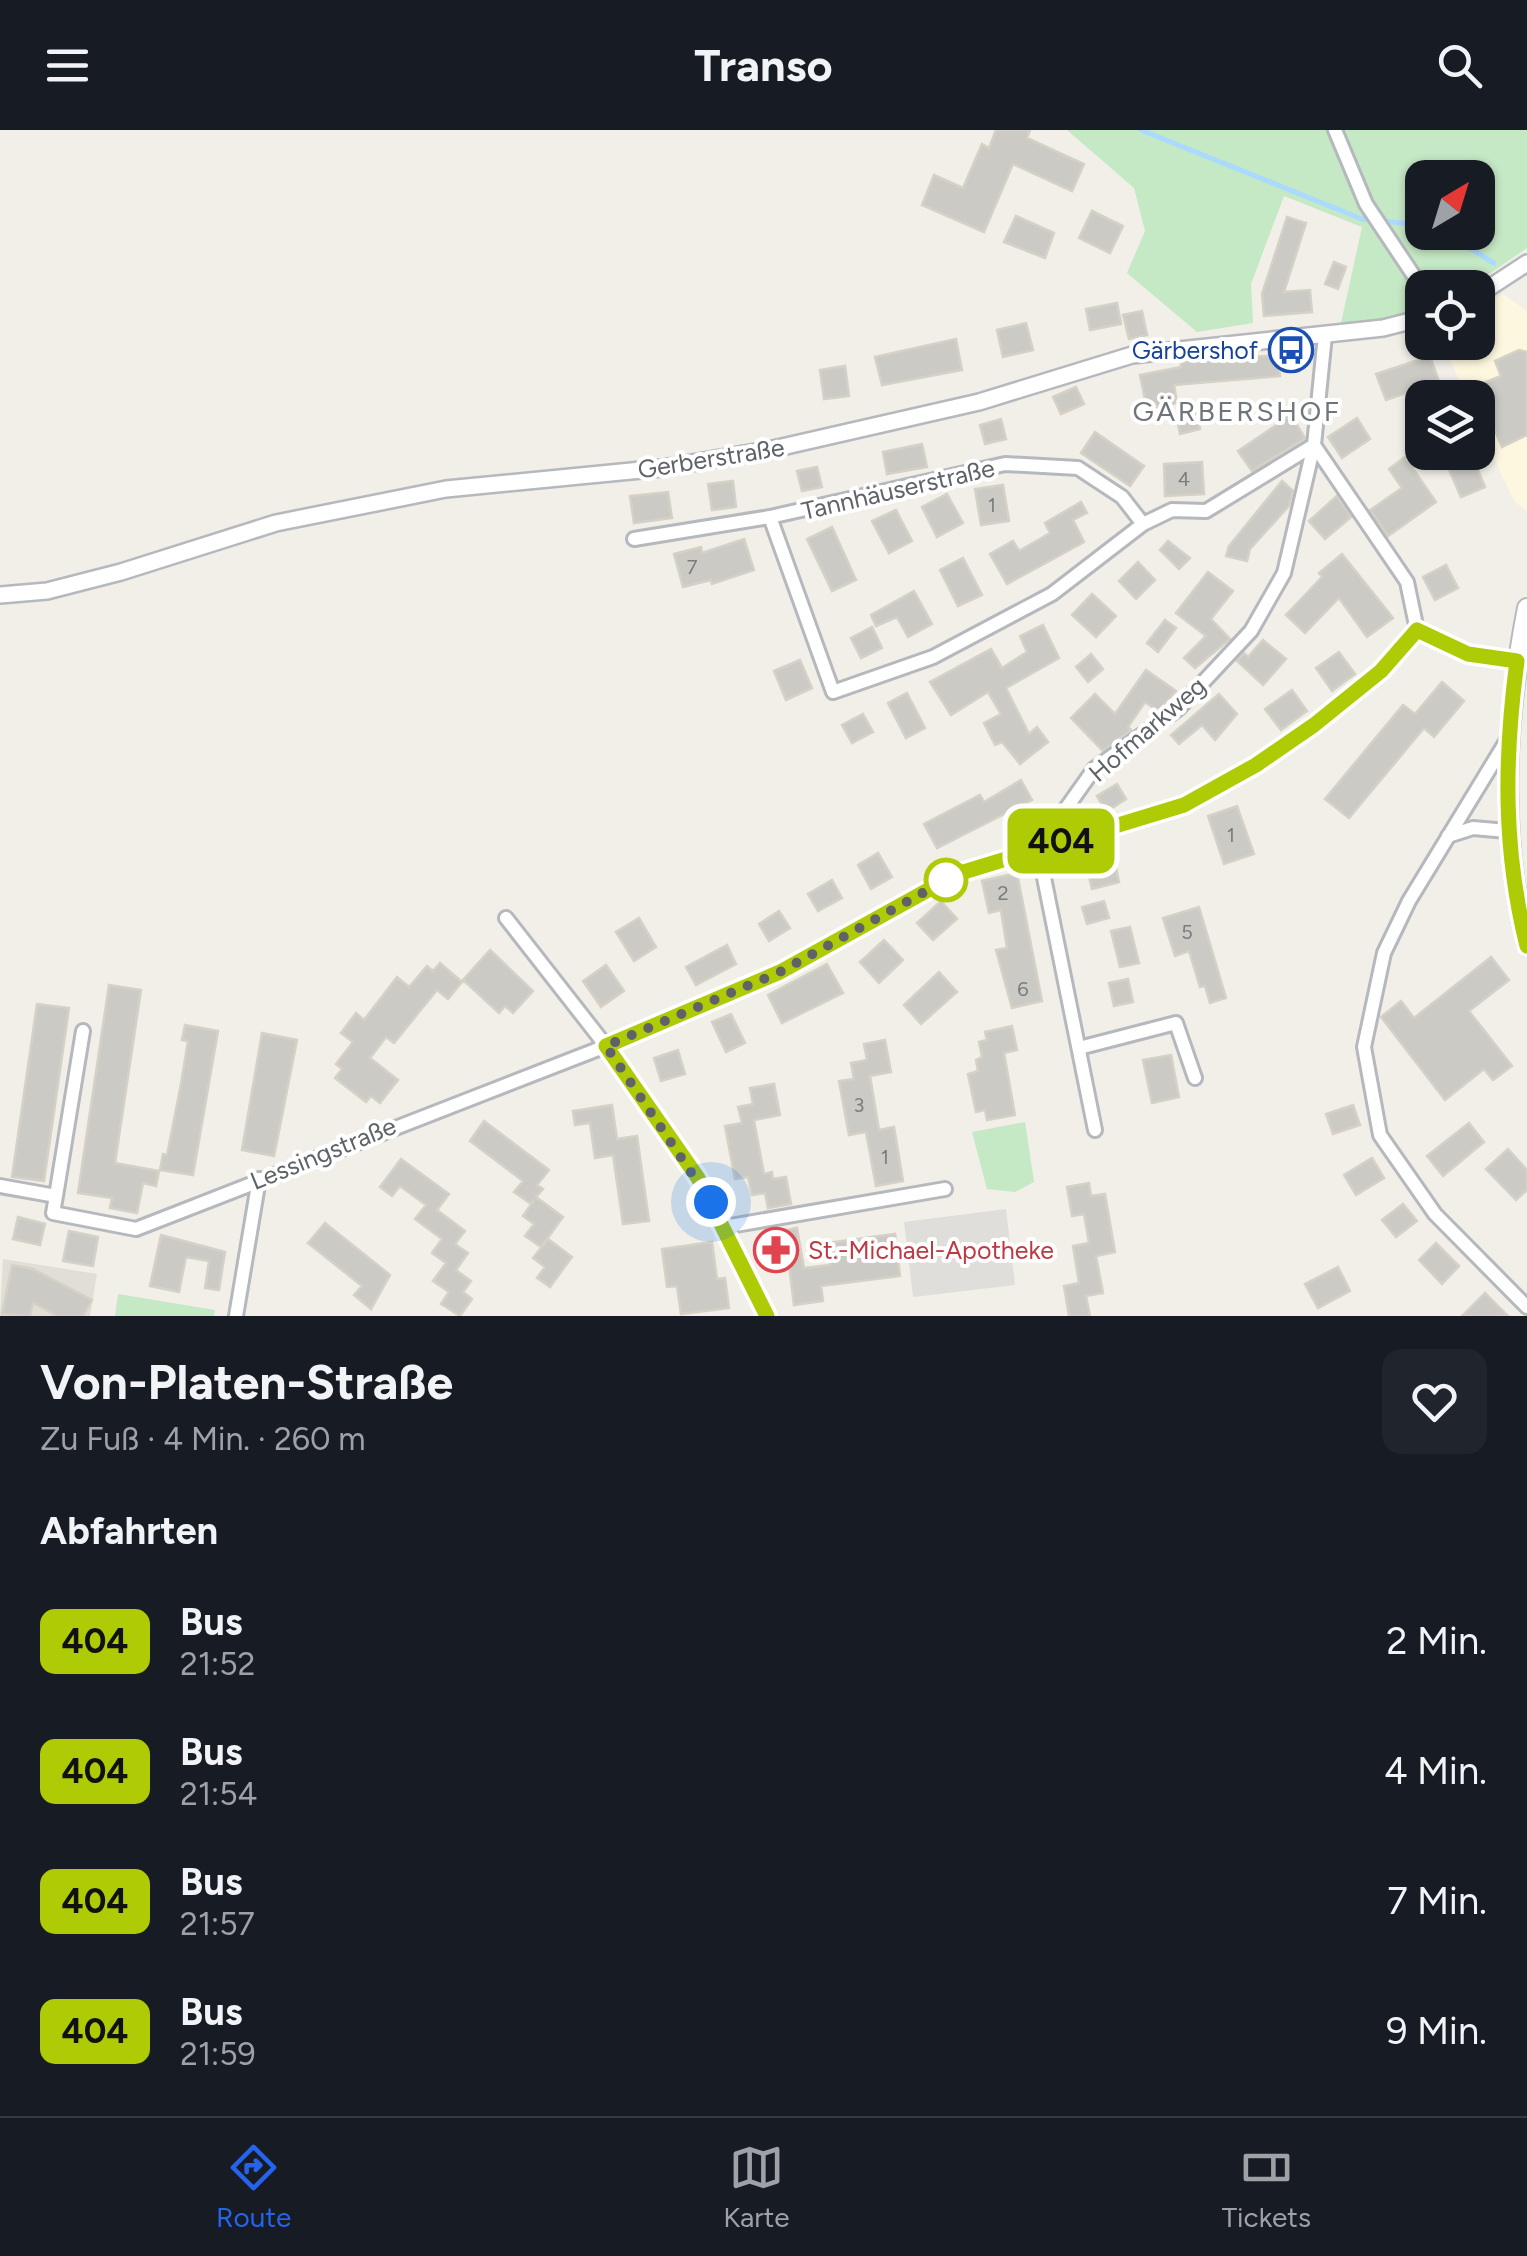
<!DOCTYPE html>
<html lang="de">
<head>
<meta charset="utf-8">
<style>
	:root { --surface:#171b24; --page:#20242c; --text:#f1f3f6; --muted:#9ea1a6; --line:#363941; --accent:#2563eb }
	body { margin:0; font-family:Figtree,sans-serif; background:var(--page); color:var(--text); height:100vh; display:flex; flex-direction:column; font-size:38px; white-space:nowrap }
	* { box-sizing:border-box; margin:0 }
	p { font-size:32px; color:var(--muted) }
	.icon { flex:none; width:55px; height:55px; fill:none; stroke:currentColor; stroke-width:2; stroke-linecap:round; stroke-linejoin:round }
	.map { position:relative; height:1186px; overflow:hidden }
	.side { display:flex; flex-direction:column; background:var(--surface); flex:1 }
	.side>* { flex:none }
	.badge { padding:0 20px; border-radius:15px; font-size:35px; line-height:65px }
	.needle { width:65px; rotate:38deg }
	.controls { position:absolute; left:1405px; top:30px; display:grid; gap:20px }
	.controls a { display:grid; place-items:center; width:90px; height:90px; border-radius:20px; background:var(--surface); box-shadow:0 2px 8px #0004; font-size:50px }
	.you { position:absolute; width:50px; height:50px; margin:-25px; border:8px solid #fff; border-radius:50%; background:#1a73e8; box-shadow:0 0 0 15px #1a73e833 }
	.map>.badge { position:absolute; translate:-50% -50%; box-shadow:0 0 0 5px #fff }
	h2 { padding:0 40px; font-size:38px; line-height:90px }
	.round { display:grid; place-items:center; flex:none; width:105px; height:105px; border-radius:20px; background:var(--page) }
	.summary { display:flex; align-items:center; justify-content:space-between; height:170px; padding:0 40px }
	h1 { font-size:48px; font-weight:700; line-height:75px }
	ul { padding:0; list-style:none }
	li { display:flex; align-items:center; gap:30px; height:130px; padding:0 40px }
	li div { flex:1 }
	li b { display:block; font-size:38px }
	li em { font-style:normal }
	li .badge { min-width:110px; font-weight:700; text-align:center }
	header { display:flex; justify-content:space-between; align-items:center; height:130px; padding:0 40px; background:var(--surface); font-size:45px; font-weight:700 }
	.dock { display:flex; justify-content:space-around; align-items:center; height:140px; border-top:2px solid var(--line); background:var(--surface); font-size:28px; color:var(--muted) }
	.dock a { display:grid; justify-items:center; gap:5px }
	.dock .current { color:var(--accent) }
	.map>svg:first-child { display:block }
</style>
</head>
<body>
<header><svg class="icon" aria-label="menu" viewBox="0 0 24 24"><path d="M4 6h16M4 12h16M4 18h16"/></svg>Transo<svg class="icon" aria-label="search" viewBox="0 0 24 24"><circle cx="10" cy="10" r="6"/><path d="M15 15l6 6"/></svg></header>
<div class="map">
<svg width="1527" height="1186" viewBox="0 0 1527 1186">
	<rect width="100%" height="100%" fill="#f1efe8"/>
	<path fill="#fef7e0" d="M1503,164L1527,181V381L1515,372L1500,342L1478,292V268L1467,267L1442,213L1478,212V177Z"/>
	<path fill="#e0deda" d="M1006,1079L1015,1155L913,1167L904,1092Z"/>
	<path fill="#e1ded6" d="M3,1129L97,1144L90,1186H0Z"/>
	<path fill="#c5e8c5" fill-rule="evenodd" d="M1067,0H1527V118L1470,157L1422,158V179L1384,192L1341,193L1362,97L1284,66L1251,154L1253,193L1197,202L1127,143L1145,101L1134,58ZM1422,48H1478V102H1422Z
		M1025,992L1034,1052L1015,1062L987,1059L972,1002Z
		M118,1164L215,1180L214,1186H115Z"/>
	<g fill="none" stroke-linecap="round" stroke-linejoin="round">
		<path stroke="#aadaff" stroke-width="5" d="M1141,0L1362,89L1422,95
			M1443,102L1494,133"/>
	</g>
	<path fill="#cccac5" stroke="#d6d1c6" stroke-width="2.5" d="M996,0H1030L1027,8L1084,34L1072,61L1013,34L984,102L922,75L934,45L963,58L982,14L989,18Z
		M1092,81L1123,96L1110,123L1079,108Z
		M1016,86L1054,103L1045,128L1004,112Z
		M1287,87L1306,93L1284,162L1310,160L1312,182L1264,186L1262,164Z
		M1334,132L1346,137L1338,159L1325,154Z
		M1117,173L1121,194L1090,200L1086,179Z
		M1142,181L1147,205L1129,209L1123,185Z
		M1026,193L1033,220L1003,227L997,200Z
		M956,209L962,240L882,255L875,227Z
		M1519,220L1527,222V305L1502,317L1476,256L1501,246L1495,231Z
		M1278,225L1280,246L1174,255L1177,273L1147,279L1140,245L1181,237V232Z
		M1430,226L1439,252L1386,270L1376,244Z
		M845,236L849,266L824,269L820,240Z
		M1076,257L1084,274L1061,284L1053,267Z
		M1196,280L1200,299L1180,304L1176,285Z
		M1291,285L1305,308L1252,341L1238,321Z
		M1357,288L1370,309L1342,328L1328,307Z
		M1001,289L1006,309L985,314L980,295Z
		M1095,302L1144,336L1130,356L1081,323Z
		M922,314L927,337L887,344L883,322Z
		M1436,322H1476L1472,326L1485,357L1461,367L1447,335L1441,337Z
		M1405,327L1436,372L1388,406L1370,380L1402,358L1389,339Z
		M1202,332L1204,364L1165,366L1164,334Z
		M817,337L822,357L802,361L797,341Z
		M733,351L736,377L712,380L708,354Z
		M1282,351L1293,361L1289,376L1250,419L1247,431L1226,426L1229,416Z
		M1003,355L1009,391L981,395L975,359Z
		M668,362L672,388L634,393L630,366Z
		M947,364L963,393L937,407L922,377Z
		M1337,366L1351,387L1325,409L1309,391Z
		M1081,372L1087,383L1073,390L1084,412L1007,454L990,424L1013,411L1019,421L1050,403L1045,393Z
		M896,380L912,411L889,423L872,391Z
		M832,397L856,450L832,461L807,409Z
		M744,409L754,440L712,454L711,450L683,457L674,424L701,417L702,423Z
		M1168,411L1190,428L1179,439L1160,420Z
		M1342,424L1393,488L1367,507L1339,468L1305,503L1286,485L1322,447L1319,443Z
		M963,428L982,465L958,476L940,440Z
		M1138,432L1155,450L1136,469L1119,451Z
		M1446,435L1458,458L1435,470L1423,447Z
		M1208,442L1233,461L1211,489L1230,509L1195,538L1184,528L1206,506L1176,483Z
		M914,461L932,494L908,507L897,487L876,496L871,485Z
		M1092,464L1116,486L1096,507L1072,485Z
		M1165,490L1176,498L1158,522L1147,513Z
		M1043,495L1059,528L1006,558L1029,604L1037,597L1048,612L1020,634L1002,612L995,615L984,593L1001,584L988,562L951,585L930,552L991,519L1002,538L1027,522L1020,506Z
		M872,497L882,518L861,528L851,508Z
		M1263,510L1286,529L1263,555L1237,531L1244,523L1248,527Z
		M1339,522L1355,544L1332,561L1316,538Z
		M1091,524L1103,539L1088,552L1076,537Z
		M800,530L812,558L786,570L774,541Z
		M1146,540L1176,561L1158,581L1145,572L1128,597L1131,600L1103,621L1071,588L1095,564L1115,584Z
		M1442,552L1464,571L1434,607L1424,598L1349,688L1325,669L1403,575L1415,584Z
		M1292,560L1307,581L1281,600L1265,579Z
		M907,563L925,598L906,608L888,573Z
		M1219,564L1237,584L1215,610L1202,595L1179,614L1171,605Z
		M863,584L873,602L852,613L842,595Z
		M1021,650L1032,670L937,718L924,694L980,665L984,672Z
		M1117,654L1126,669L1106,682L1097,666Z
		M1237,676L1254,724L1224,734L1208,686Z
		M878,723L892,747L871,759L858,735Z
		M1113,723L1119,752L1092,759L1085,730Z
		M1017,743L1042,871L1012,878L996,820L1007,818L1001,780L989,783L982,751Z
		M832,750L842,768L818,781L808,764Z
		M941,771L957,789L933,810L917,793Z
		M1104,771L1109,788L1087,794L1082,777Z
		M1199,777L1226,868L1210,873L1205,856L1200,857L1189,821L1175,826L1163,788Z
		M779,781L790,798L769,811L759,794Z
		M639,788L656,817L634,831L616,802Z
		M1130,797L1139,833L1120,837L1111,801Z
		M884,810L903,830L879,853L860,832Z
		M727,815L736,834L696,855L686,837Z
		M490,820L533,861L513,883L505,876L499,883L463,850Z
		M1491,827L1509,850L1469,881L1512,936L1493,950L1484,939L1445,970L1381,887L1401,871L1414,888Z
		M440,833L462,852L448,869L437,860L394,913L386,907L370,928L398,950L380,973L371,966L366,972L335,948L342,939L336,934L353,912L341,903L356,883L364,890L397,847L409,857L427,836L433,841Z
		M827,834L843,863L782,893L768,865Z
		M606,835L624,861L601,877L583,851Z
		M939,842L957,862L921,894L904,875Z
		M1128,849L1133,872L1114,876L1109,853Z
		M109,855L141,860L115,1033L159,1041L156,1056L143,1053L137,1083L110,1078L112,1068L78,1063Z
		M37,874L69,878L44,1051L12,1047Z
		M731,884L745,913L726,922L712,892Z
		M185,895L218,901L193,1045L160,1040L163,1024L167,1025L181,954L188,911L182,910Z
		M1012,896L1017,920L1004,923L1015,985L987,990L985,980L976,982L968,944L978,941L976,930L982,927L979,912L987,910L985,902Z
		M262,903L297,910L274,1026L242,1020Z
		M885,910L891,942L870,946L879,1000L894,997L903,1051L876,1056L866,1002L849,1005L839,951L854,949L851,933L867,930L864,914Z
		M678,920L685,944L661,951L654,928Z
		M1171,925L1179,967L1152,973L1143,930Z
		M774,954L780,985L754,990L764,1044L772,1042L773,1049L786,1047L791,1074L768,1078L765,1063L752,1065L748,1047L735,1049L725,996L742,993L738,977L753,974L750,958Z
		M612,975L617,1009L637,1006L649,1091L623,1094L613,1025L595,1028L590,993L575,995L573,981Z
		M1353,975L1360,995L1333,1004L1326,984Z
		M484,991L549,1040L537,1055L543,1059L536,1067L563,1087L541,1117L525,1106L534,1094L523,1086L534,1070L531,1074L514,1062L523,1051L470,1011Z
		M1469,993L1484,1012L1443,1046L1427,1026Z
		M1508,1019L1527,1040V1060L1516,1070L1486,1039Z
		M1372,1028L1384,1048L1356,1065L1344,1045Z
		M401,1029L449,1064L437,1080L465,1101L455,1114L468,1123L456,1140L471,1151L463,1162L472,1169L460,1186L441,1174L449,1162L433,1151L446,1133L432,1123L442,1109L415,1089L426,1075L400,1056L392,1066L380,1057Z
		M1089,1053L1091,1066L1105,1064L1115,1122L1096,1126L1103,1163L1086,1166L1090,1186H1069L1064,1156L1079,1153L1073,1116L1089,1113L1084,1084L1072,1086L1067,1057Z
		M1403,1074L1417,1091L1396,1107L1382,1090Z
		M18,1087L45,1094L40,1115L13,1109Z
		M325,1093L390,1145L371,1179L354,1165L362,1156L308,1113Z
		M797,1098L804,1138L830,1135L827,1113L895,1104L900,1146L821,1156L823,1171L794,1175L788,1127L775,1129L773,1120L763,1122L760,1105Z
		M69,1101L98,1107L93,1136L63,1131Z
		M161,1105L225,1122L219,1160L205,1158L209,1131L186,1127L179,1162L150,1156Z
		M548,1109L572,1127L550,1157L537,1148L545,1137L533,1128Z
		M712,1112L717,1149L725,1148L729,1178L681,1184L677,1156L667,1157L662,1119Z
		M1436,1113L1459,1136L1442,1154L1419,1130Z
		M12,1135L33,1139L92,1170L83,1186H57L33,1173L30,1186L2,1184Z
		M1338,1137L1350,1161L1318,1178L1305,1154Z
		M1485,1163L1508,1186H1462Z"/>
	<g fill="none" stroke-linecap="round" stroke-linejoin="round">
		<defs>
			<path id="minor" d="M1335,0L1366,74L1422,158
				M1314,315L1407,452L1417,500
				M770,387L833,562L933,527L1052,464L1143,394L1172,380L1206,381L1314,315
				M634,409L770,387L1005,334L1078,338L1122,367L1143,394
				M1417,500L1468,523L1517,531
				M1507,610L1409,771L1384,823L1364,917L1380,1005L1435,1084L1527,1177
				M1448,706L1473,698L1507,701
				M506,788L606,916L698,1048L767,1186
				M1079,918L1176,893L1195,948
				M1095,1000L1038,718L1094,639L1178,579L1251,501L1284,443L1314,315L1325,205
				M0,1056L56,1066L53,1083L136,1099L606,916L780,842L957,744L1183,675L1255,635L1313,595L1381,541L1417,500
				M56,1066L83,901
				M724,1097L945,1059
				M236,1186L259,1049"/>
			<path id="tertiary" d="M1478,165L1527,133
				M0,465L47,461L121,442L276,393L446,359L662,338L773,319L979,272L1132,225L1383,198L1422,188"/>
			<path id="secondary" d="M1527,478C1505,592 1499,702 1527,816"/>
		</defs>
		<use href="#minor" stroke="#b5b8bc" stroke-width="18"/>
		<use href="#tertiary" stroke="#b5b8bc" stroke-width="20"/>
		<use href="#secondary" stroke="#b6babf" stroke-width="22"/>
		<use href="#minor" stroke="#fff" stroke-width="12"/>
		<use href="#tertiary" stroke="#fff" stroke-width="15"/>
		<use href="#secondary" stroke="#fff" stroke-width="18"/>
	</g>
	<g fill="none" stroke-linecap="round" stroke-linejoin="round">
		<defs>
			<path id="line" d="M767,1186L698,1048L606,916L780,842L957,744L1184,675L1256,635L1314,595L1381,541L1417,500L1468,524L1517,531C1504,629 1503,720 1527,816"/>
		</defs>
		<use href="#line" stroke="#fff" stroke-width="22"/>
		<use href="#line" stroke="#aecb06" stroke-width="15"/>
		<path stroke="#5f6368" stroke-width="10" stroke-dasharray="0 18" d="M711,1072L606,916L780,842L957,744L946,750"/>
	</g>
	<defs>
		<symbol id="bus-ring" viewBox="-11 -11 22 22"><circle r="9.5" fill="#fff" stroke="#1a4fb4" stroke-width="1.5"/><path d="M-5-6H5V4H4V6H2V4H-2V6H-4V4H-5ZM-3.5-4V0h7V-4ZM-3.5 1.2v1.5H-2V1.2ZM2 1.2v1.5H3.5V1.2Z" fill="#1a4fb4"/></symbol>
		<symbol id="pharmacy-ring" viewBox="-11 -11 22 22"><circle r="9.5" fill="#fff" stroke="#e0444e" stroke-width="1.5"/><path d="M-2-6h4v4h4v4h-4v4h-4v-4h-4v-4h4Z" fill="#e0444e"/></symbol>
	</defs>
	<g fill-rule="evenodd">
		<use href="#bus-ring" x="1266" y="195" width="50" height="50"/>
		<use href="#pharmacy-ring" x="751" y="1095" width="50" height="50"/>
	</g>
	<circle fill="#fff" stroke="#aecb06" stroke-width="5" cx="946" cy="750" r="20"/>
	<g text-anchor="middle" stroke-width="8" stroke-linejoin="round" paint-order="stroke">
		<g font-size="20" fill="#7a7d7f">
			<text x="1184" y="356">4</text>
			<text x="992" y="382">1</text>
			<text x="692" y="444">7</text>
			<text x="1231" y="712">1</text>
			<text x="1003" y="770">2</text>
			<text x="1187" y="809">5</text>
			<text x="1023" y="866">6</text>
			<text x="859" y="982">3</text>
			<text x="885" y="1034">1</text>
		</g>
		<g font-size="25" fill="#164399" stroke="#fff" text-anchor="end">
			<text x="1258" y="229">Gärbershof</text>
		</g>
		<g font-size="25" fill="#5f6368" stroke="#fff">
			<text transform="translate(711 328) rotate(-9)" y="9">Gerberstraße</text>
			<text transform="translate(898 359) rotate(-13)" y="9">Tannhäuserstraße</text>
			<text transform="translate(1147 599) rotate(-41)" y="9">Hofmarkweg</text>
			<text transform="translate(323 1023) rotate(-22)" y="9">Lessingstraße</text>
		</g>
		<g font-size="25" fill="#be3a42" stroke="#fff" text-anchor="start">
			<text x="808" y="1129">St.-Michael-Apotheke</text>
		</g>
		<g font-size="28" letter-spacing="2.5" fill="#70757a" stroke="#fff">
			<text x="1237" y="291">GÄRBERSHOF</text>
		</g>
	</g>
</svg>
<div class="controls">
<a><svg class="needle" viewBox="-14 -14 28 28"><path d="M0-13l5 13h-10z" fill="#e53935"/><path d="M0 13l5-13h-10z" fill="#9ea1a6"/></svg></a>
<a><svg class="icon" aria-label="locate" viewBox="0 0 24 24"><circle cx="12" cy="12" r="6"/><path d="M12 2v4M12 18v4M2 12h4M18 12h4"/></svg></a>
<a><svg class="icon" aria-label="layers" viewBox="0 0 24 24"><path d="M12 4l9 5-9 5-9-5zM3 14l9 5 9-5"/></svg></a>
</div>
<div class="you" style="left:711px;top:1072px"></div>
<b class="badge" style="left:1061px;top:711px;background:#aecb06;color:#111">404</b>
</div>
<section class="side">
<div class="summary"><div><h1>Von-Platen-Straße</h1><p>Zu Fuß · 4 Min. · 260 m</p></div><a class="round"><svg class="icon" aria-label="heart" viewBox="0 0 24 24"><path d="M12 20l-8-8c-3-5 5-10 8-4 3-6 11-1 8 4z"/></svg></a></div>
<h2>Abfahrten</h2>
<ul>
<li><span class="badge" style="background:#aecb06;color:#111">404</span><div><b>Bus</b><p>21:52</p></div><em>2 Min.</em></li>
<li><span class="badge" style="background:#aecb06;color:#111">404</span><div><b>Bus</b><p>21:54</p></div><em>4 Min.</em></li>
<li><span class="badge" style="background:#aecb06;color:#111">404</span><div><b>Bus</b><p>21:57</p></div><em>7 Min.</em></li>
<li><span class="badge" style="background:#aecb06;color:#111">404</span><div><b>Bus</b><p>21:59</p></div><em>9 Min.</em></li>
</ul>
</section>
<nav class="dock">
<a class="current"><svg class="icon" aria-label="directions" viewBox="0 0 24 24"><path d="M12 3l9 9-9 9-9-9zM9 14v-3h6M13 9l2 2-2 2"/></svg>Route</a>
<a><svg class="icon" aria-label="map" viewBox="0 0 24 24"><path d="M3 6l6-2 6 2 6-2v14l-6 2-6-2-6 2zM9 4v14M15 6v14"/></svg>Karte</a>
<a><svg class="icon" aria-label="tickets" viewBox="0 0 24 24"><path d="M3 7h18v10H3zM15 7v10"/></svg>Tickets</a>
</nav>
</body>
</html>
